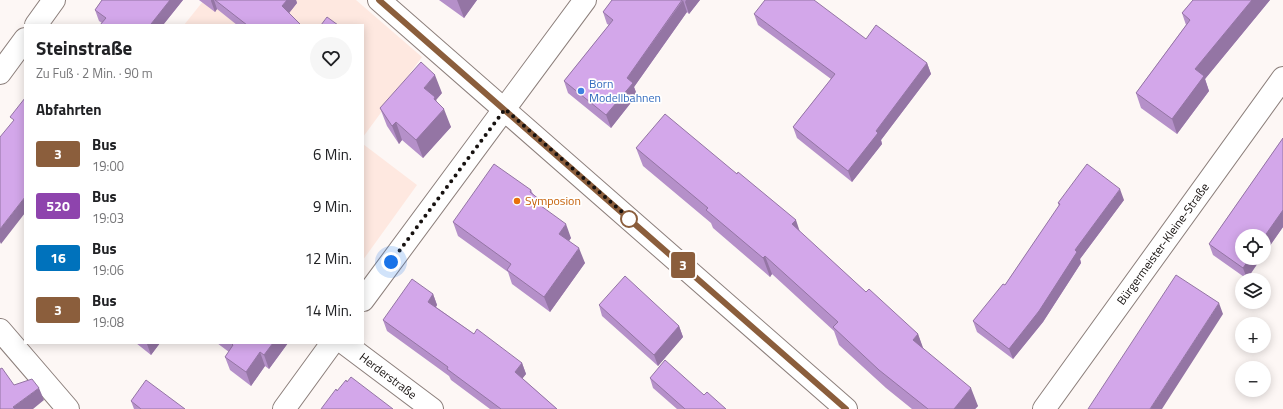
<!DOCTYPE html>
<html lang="de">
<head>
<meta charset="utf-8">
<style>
	:root { --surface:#fff; --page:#f6f6f6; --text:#202124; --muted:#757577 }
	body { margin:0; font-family:"Titillium Web",sans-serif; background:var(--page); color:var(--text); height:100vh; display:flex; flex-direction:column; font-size:15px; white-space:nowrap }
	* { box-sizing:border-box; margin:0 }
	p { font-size:13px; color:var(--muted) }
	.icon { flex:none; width:22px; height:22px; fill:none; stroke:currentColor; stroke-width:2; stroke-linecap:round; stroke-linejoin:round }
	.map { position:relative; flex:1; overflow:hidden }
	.sheet { position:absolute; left:24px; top:24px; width:340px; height:320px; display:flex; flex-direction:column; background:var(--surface); border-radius:0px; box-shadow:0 2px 10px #0003 }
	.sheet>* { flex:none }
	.badge { padding:0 8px; border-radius:3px; font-size:14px; line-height:26px }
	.fabs { position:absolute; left:1235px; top:229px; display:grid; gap:8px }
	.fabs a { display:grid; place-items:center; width:36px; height:36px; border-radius:50%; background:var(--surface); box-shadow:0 2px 10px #0003; font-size:20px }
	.you { position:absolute; width:20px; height:20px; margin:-10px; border:3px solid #fff; border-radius:50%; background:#1a73e8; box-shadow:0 0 0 6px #1a73e833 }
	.map>.badge { position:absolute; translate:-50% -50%; box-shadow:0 0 0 2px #fff }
	h2 { padding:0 12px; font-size:15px; line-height:36px }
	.round { display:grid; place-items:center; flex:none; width:42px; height:42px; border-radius:21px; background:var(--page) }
	.summary { display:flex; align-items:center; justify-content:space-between; height:68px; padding:0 12px }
	h1 { font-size:19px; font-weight:700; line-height:30px }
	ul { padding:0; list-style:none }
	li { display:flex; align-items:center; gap:12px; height:52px; padding:0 12px }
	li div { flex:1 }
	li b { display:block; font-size:15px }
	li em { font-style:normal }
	li .badge { min-width:44px; font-weight:700; text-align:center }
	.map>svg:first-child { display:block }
</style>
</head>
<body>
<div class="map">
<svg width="1283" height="409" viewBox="0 0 1283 409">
	<rect width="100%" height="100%" fill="#fdf7f5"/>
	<path fill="#fee8e0" d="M204,0H356L422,57L363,137V25H184Z
		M363,144L417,185L363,260Z"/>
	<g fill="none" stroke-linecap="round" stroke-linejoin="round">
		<defs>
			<path id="minor" d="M379,0L846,409
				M36,25L54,0
				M0,73L25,39
				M363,300L585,0
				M0,330L68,409
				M344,343L432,409
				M284,409L332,343
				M1044,409L1283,78"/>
		</defs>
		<use href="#minor" stroke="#8c7f7b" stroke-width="24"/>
		<use href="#minor" stroke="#fff" stroke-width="22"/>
	</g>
	<path fill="#b590c9" d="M102,0H183L163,25L102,23L99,21L95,10Z
		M199,0H296L297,3L289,13L301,25H237L217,9L215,12Z
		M439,0H477L464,18Z
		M612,0H700L689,14L687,12L634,87L637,95L611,128L568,93L564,81L609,25L607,24L603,12Z
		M1193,0H1270L1205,79L1209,91L1177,134L1141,108L1136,93L1186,25L1182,13Z
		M754,14L866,39L927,63L931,74L881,140L882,144L852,182L797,138L793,127L831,79L758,25Z
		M442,93L436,100L451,127L423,158L402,140L399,144L387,126L380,108Z
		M1283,138V227L1247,279L1213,255L1209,244Z
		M636,148L800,232L866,292L918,334L923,349L978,406L975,409H912L886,388L839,345L834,331L772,274L770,277L713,228L711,223L643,166Z
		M531,190L533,194L540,200L543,208L571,238L569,241L585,263L550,312L512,284L508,272L458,236L453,222Z
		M1124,200L1080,259L1081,263L1043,322L1013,359L977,332L973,321L1005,285L1059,206L1058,203Z
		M433,294L437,305L436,307L474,334L522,363L526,374L522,378L557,409H490L451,380L449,376L387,331L383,320Z
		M599,305L679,326L683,337L658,366L602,316Z
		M136,343H160L151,355Z
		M217,343H288L269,369L265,366L251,386L230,370L225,357L229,352Z
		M650,378L704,395L726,409H677L653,388Z
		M131,401L185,409H134Z"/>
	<path fill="#9475a4" d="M170,0H183L163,25H152L151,24Z
		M211,0H214L217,9L215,12L211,1Z
		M287,0H296L297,3L286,17L282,6Z
		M457,0H477L464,18Z
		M683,0L687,12L634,87L637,95L611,128L606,115L627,78Z
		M686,0H700L689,14L685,2Z
		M1252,0H1270L1205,79L1209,91L1177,134L1172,119L1195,69Z
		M927,63L931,74L881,140L882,144L852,182L848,171L876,131Z
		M435,75L442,93L436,100L441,113L444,109L451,127L423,158L416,140L424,88Z
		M396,122L402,140L399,144L392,126Z
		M1120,189L1124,200L1080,259L1081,263L1043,322L1013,359L1009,349L1075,250Z
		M25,197V213L1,244L0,242V229Z
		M540,200L545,214L537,203Z
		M1283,210V227L1264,254V237Z
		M796,220L802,238L792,224Z
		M566,224L571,238L564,248L559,234Z
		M579,248L585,263L550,312L544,297Z
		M765,256L772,274L770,277L763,258Z
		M1250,258H1261L1247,279L1243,268Z
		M433,294L437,305L432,313L428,302Z
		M1219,303L1223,314L1162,409H1150Z
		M679,326L683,337L658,366L654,355Z
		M918,334L925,353L913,340Z
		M148,343H160L151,355L147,344Z
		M273,343H288L269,369L264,355Z
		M260,352L265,366L251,386L246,372Z
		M522,363L526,374L519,383L515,372Z
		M39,388L44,400L33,409H14L13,407Z
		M971,388L978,406L975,409H954Z"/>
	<path fill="#d3a7ea" stroke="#9475a4" d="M102,0H170L151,24L152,25H100L106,18L95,10Z
		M215,0H287L282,6L301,25H247Z
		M612,0H682L627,78L633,83L606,115L564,81L613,20L603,12Z
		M765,0H814L866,39L876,25L927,63L876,131L878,133L848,171L793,127L835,74L754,14Z
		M1193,0H1252L1195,69L1204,76L1172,119L1136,93L1190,20L1182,13Z
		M327,17L338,25H321Z
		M421,62L435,75L424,88L435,97L434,99L444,109L416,140L396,122L392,126L380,108Z
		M25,98V197L0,229V137L14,120L10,117Z
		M665,114L737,174L738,172L796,220L792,224L866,292L869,289L918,334L913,340L971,388L954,409H928L879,370L833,327L838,322L765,256L763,258L706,210L708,208L636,148Z
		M1283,138V210L1264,237V236H1242V258H1250L1243,268L1209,244Z
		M494,164L531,190L530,192L540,200L537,203L566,224L559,234L579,248L544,297L507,270L511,264L453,222Z
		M1087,164L1120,189L1075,250L1077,252L1039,311L1009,349L973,321L1003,284L1005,285L1060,204L1058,203Z
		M1176,275L1219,303L1150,409H1088Z
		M625,276L679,326L654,355L599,305Z
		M412,279L433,294L428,302L474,334L477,329L522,363L515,372L557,409H501L447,369L448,367L383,320Z
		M231,343H273L264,355L260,352L246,372L225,357L233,345Z
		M665,360L704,395L707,392L726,409H685L650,378Z
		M2,368L14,385L32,379L39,388L13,407L15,409H0V369Z
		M351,377L393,409H321L336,389L337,391L346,380L347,382Z
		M146,380L185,409H141L131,401Z"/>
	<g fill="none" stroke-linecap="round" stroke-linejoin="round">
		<defs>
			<path id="line" d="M379,0L846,409"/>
		</defs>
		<use href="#line" stroke="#fff" stroke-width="9"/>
		<use href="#line" stroke="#8b5e3c" stroke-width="6"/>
		<path stroke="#171210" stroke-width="4" stroke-dasharray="0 7.2" d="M391,262L505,109L630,219H629"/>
	</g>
	<circle fill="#3f7fe0" stroke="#fff" stroke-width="1.5" cx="581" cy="91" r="4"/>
	<circle fill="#e8710a" stroke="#fff" stroke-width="1.5" cx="517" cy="201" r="4"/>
	<circle fill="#fff" stroke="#8b5e3c" stroke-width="2" cx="629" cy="219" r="8"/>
	<g text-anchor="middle" stroke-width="3.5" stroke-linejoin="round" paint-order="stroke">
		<g font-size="12" fill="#366cbe" stroke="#fff" text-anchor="start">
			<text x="589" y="88">Born<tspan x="589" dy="14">Modellbahnen</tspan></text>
		</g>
		<g font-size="12" fill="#c56008" stroke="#fff" text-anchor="start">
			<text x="525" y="205">Symposion</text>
		</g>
		<g font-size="12" fill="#171210" stroke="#fff">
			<text transform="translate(1163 244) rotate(-54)" y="4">Bürgermeister-Kleine-Straße</text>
			<text transform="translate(388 376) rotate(37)" y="4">Herderstraße</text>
		</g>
	</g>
</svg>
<div class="fabs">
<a><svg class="icon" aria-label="locate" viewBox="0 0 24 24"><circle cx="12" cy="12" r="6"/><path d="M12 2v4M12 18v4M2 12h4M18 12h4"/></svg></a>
<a><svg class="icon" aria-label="layers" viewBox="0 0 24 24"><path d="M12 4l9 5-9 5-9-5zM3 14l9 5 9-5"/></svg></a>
<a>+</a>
<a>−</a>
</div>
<div class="you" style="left:391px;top:262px"></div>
<b class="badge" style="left:683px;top:265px;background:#8b5e3c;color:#fff">3</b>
<section class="sheet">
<div class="summary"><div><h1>Steinstraße</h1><p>Zu Fuß · 2 Min. · 90 m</p></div><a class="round"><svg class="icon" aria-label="heart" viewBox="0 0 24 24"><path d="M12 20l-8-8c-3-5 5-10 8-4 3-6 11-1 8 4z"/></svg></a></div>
<h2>Abfahrten</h2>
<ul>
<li><span class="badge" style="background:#8b5e3c;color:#fff">3</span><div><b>Bus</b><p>19:00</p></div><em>6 Min.</em></li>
<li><span class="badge" style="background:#8e44ad;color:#fff">520</span><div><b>Bus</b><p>19:03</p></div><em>9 Min.</em></li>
<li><span class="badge" style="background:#0072bc;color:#fff">16</span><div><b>Bus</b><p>19:06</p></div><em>12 Min.</em></li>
<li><span class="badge" style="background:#8b5e3c;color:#fff">3</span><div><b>Bus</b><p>19:08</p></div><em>14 Min.</em></li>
</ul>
</section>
</div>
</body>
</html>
